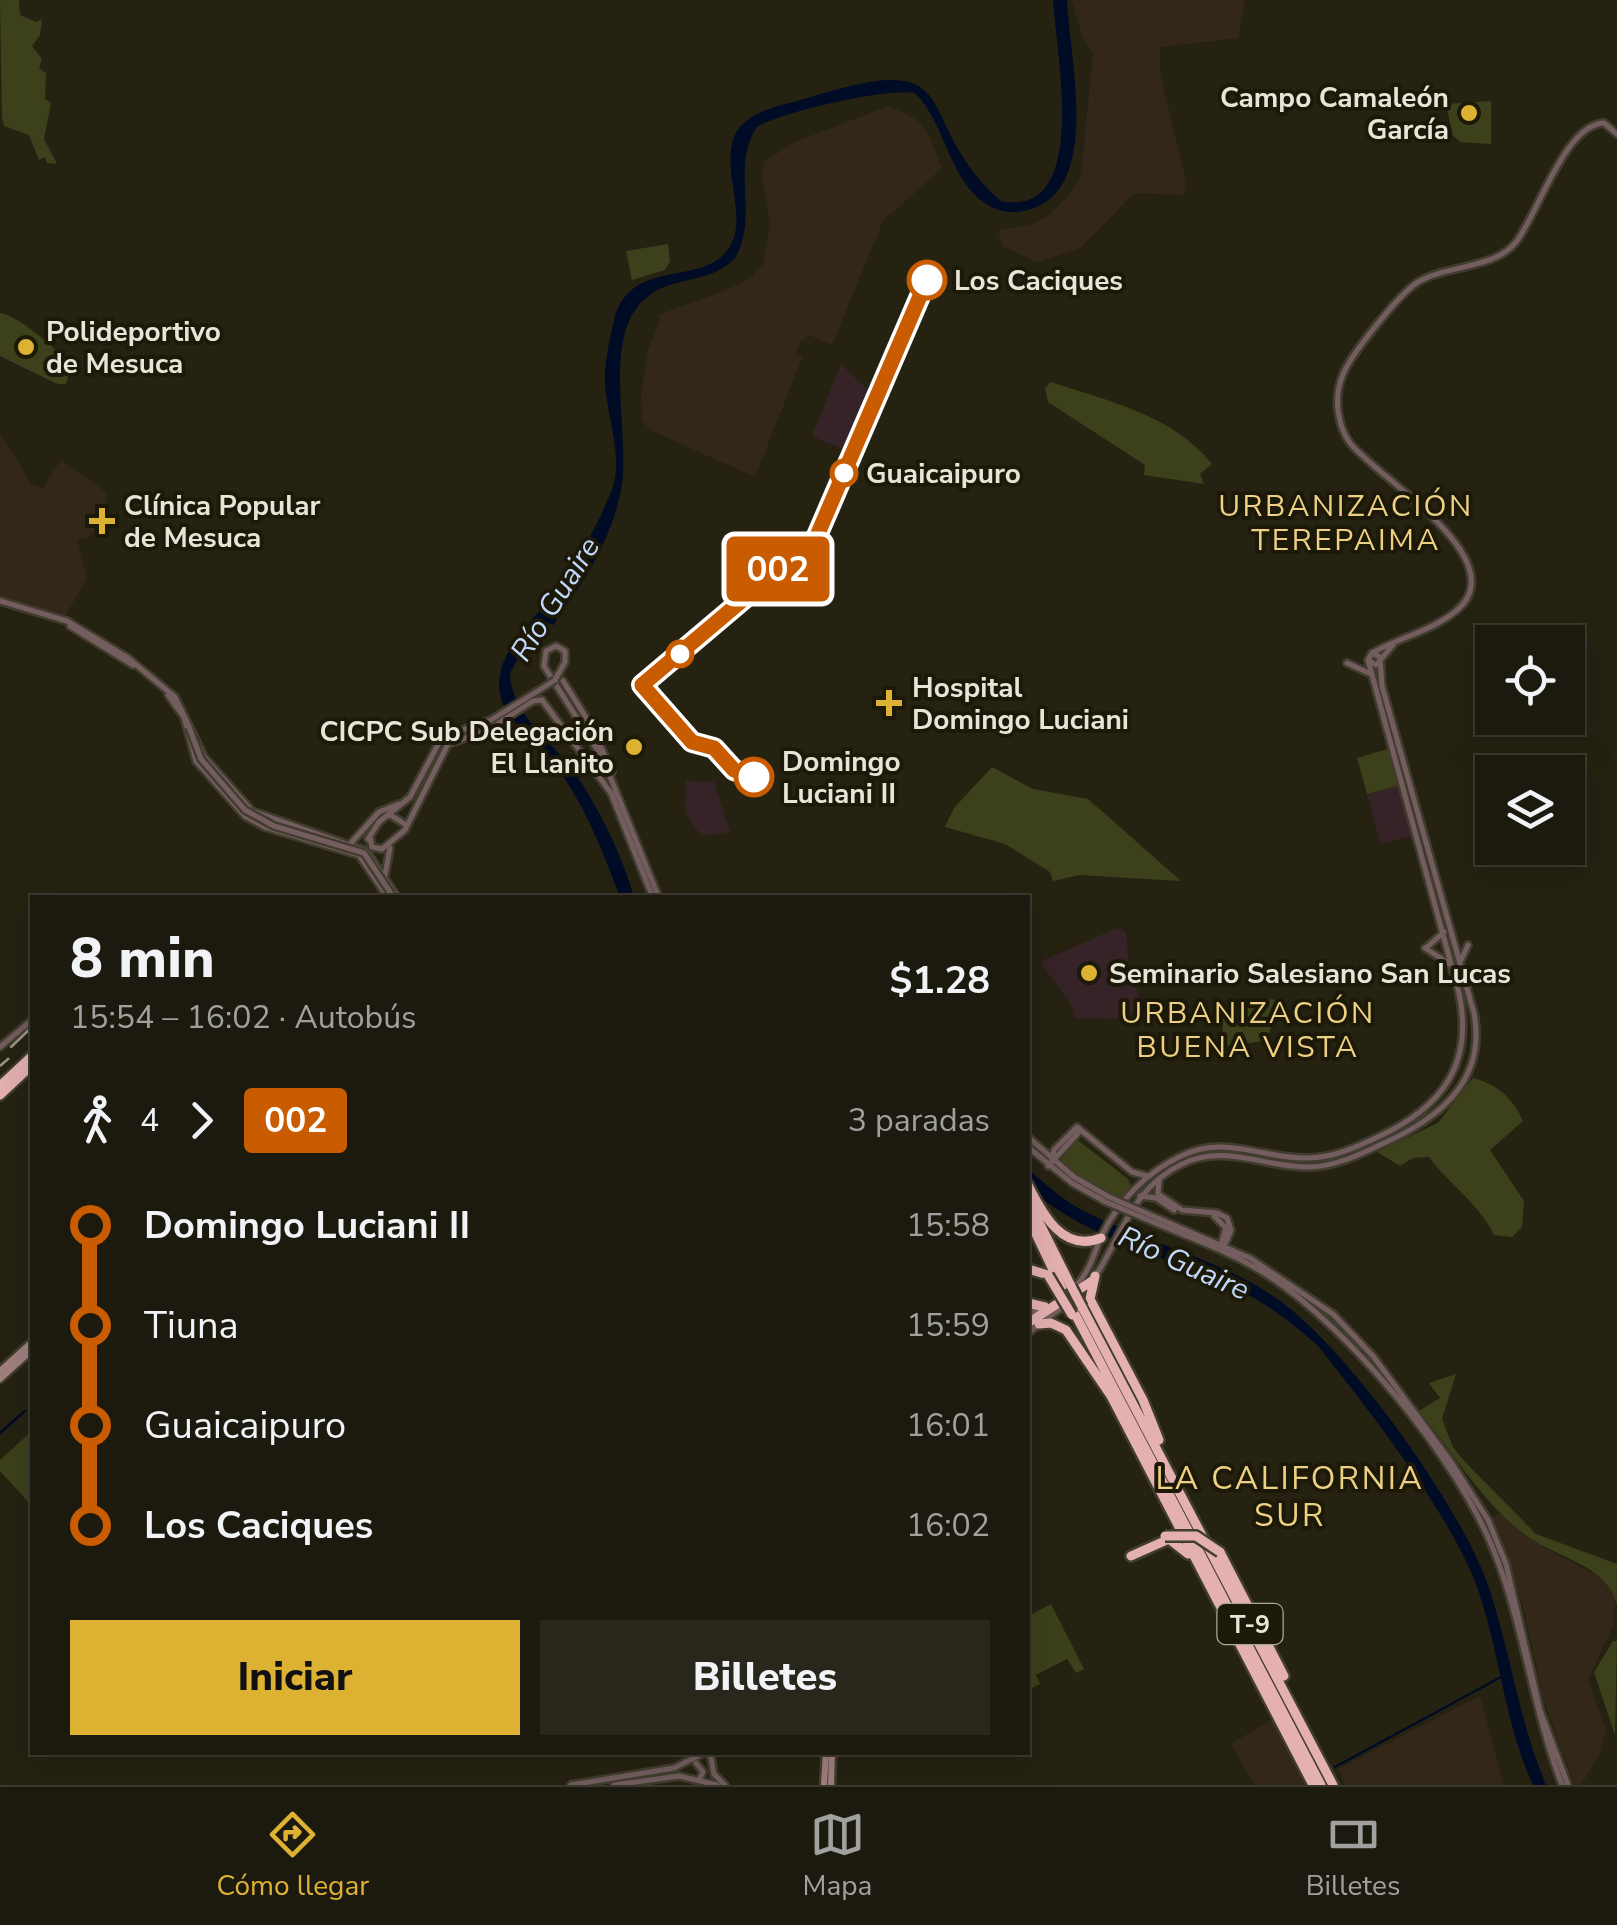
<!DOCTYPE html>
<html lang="es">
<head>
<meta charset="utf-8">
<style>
	:root { --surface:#1c1a0e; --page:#29271c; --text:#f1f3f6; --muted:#a0a19e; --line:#3a382e; --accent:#ddb233 }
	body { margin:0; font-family:"Nunito Sans",sans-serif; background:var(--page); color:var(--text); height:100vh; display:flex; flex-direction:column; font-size:38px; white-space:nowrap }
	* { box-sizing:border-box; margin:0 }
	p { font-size:32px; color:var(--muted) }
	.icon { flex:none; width:55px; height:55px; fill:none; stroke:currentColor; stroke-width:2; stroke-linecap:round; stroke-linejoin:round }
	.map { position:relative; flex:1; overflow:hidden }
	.details { position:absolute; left:30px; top:895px; width:1000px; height:860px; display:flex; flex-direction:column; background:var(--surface); border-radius:0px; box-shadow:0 10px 40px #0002,0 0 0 2px var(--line) }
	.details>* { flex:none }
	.badge { padding:0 20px; border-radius:8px; font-size:35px; line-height:65px }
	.tools { position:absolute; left:1475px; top:625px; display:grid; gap:20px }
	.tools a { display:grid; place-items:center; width:110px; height:110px; border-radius:0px; background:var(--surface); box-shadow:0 10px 40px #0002,0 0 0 2px var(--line); font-size:50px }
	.map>.badge { position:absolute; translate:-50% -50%; box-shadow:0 0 0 5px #fff }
	.legs { display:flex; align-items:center; gap:15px; height:110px; padding:0 40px; font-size:32px }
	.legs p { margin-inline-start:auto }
	.head { display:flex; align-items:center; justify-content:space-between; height:170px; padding:0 40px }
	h1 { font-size:55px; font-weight:800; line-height:75px }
	.primary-button { display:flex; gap:20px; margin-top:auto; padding:20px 40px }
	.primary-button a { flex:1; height:115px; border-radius:0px; background:var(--accent); color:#111; font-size:40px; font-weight:800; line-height:115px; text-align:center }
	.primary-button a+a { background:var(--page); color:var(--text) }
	ul { padding:0 40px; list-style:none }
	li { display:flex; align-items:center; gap:35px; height:100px; font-size:38px }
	li i { display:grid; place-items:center; width:15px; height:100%; margin:0 12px; background:currentColor }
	li i::after { content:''; width:25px; height:25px; margin:-12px; border:8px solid; border-radius:50%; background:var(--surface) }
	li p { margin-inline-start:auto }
	li:first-child i { background:linear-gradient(#0000 50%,currentColor 0) }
	li:last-child i { background:linear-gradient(currentColor 50%,#0000 0) }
	.menu { display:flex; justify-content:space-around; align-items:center; height:140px; border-top:2px solid var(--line); background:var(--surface); font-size:28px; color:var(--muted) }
	.menu a { display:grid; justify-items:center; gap:5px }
	.menu .on { color:var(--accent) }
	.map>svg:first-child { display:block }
</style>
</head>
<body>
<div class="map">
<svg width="1617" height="1785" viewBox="0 0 1617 1785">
	<rect width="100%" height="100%" fill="#262212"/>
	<path fill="#332719" d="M1072,0H1245L1238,38L1160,47V73L1186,180L1184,195L1134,193L1079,249L1037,262L1002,246L998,230L1030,225L1050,215L1070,194L1081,175L1093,53L1082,36Z
		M889,106L916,119L928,133L942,168L883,221L832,345L809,335L801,341L796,354L803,356L755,477L650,430L642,420L641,396L648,350L661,318L658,315L727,290L751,278L763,264L770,224L762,174L765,161L797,141Z
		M0,433L31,484L43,488L61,460L106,492L105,523L87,538L77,539L87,579L65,616L0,599Z
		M1500,1513L1544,1547L1607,1581L1616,1597L1613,1626L1588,1680L1606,1730L1600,1754L1581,1785H1574L1544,1701L1523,1606L1493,1517Z
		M1480,1696L1504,1785H1346L1338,1769Z
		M1272,1719L1308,1785H1255L1231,1744Z"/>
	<path fill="#362328" d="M841,364L873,395L850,452L812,436Z
		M686,781L714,782L730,832L703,836L696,829L685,812Z
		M1401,785L1415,835L1380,844L1367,794Z
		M1117,928L1126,932L1129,967L1144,1010L1113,1019L1075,1018L1072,1006L1040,962Z"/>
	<path fill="#3c411b" d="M0,0H19L20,15L36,22L42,19L40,35L32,46L42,59L39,68L46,73L45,99L51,103L44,139L57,164L47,163L45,157L39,160L29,135L4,126L2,118Z
		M1491,101V144L1461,142L1453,136L1446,104Z
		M668,244L670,261L665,270L632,280L626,251Z
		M0,313C18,315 60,351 71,367L66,384H57L0,356Z
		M1051,382C1108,401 1173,415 1212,464L1200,474L1204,484L1144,475L1145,465L1048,402L1045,388Z
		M1391,748L1401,785L1367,794L1357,758Z
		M992,767L1033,789L1088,799L1181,881L1079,875L1053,881L1050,872L1005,844L945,827L954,808Z
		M1264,998L1276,1000L1268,1040L1224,1047L1221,1009Z
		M1473,1078C1498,1085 1512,1097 1523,1121L1490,1150L1524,1201L1522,1227L1512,1237L1494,1235C1481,1206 1449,1184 1429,1157L1413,1158L1400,1166L1377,1152L1438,1123Z
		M1075,1138L1128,1179L1131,1186L1124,1199L1077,1178L1062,1165V1151Z
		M1456,1374L1442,1419L1453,1447L1464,1461L1536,1534L1617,1564V1605C1609,1568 1563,1559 1533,1540C1484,1508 1456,1455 1419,1411L1440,1398L1429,1383Z
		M32,1431V1506L0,1471V1460Z
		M1051,1604L1084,1669L1076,1673L1067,1659L1036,1675L1040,1684L1028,1690V1616Z
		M1613,1641H1617L1615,1735L1594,1672Z"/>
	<path fill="#000b26" d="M1053,0H1067C1069,56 1103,190 1028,210C1007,216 988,209 973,193C947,165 942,120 915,93C887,88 779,112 756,128C731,169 759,217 735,258C706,289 664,271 636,309C606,349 629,437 622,483C618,516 600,554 583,581C574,596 559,611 554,625L548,623L528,641L510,673C511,716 555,743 577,776C600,811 623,857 634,897H620C602,850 585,804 553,763C535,740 499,718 499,685C500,639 549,609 570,572C583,549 601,518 611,492C626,455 603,411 605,372C606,356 610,337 614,320C630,256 703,288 729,248C749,217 721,173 734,137C744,111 781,106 804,99C976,44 906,117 1001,201C1092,220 1055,47 1053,0Z
		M1028,1169C1045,1183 1062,1200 1082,1210C1144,1242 1218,1258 1276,1298C1346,1346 1462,1507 1489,1588C1511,1654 1519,1721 1546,1785H1533C1504,1722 1500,1652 1477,1587C1450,1513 1368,1409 1318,1346C1294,1325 1271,1306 1242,1292C1170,1257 1089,1241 1028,1187Z"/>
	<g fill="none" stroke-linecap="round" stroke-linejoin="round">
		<path stroke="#000b26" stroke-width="2.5" d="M0,1433L25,1411
			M1335,1767L1501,1677"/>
		<defs>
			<path id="tertiary" d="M0,601L67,621L128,658L175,697L204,757L252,811L366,851L398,898
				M70,626L133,665
				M1374,652C1399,638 1433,630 1456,611C1518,560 1375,476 1350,443C1337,425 1334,397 1342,377C1349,356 1400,293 1418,282C1446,265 1495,269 1516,242C1538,214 1565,124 1604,123L1617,134
				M1372,653L1368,660L1376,665L1393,645
				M1347,663L1371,674
				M555,680L565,662V651L556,646L546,651L544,666L603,759L659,898
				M563,681L592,727L612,772
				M168,695L184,717L196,761L245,816L265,827L359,855L388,898
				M389,814L406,825
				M370,837L372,847L382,849L405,830L448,744L488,730L533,701L542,700L611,793L653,898
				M368,839L379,822L410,797L442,737L491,720L541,689
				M351,843L379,812L399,804
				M385,875L390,848
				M1427,947L1444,932
				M1425,948L1451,965
				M1461,960L1468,945
				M0,1047L32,1020
				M1028,1137L1074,1177L1109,1197
				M1028,1147L1072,1183L1106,1202
				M1052,1161L1054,1150L1077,1127L1132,1172L1147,1176
				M1048,1166L1079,1132
				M1159,1180L1158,1194L1182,1210L1217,1213L1227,1218L1231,1230L1223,1249
				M1140,1196L1156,1198L1174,1210
				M1148,1214L1250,1258L1333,1314L1373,1356L1451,1462L1488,1520L1506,1564L1540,1710L1568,1785
				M1214,1216L1226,1228L1220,1247
				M1146,1219C1185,1236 1228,1250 1264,1273C1348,1325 1458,1460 1494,1551C1524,1626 1532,1707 1562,1785
				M1095,1277C1122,1235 1133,1187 1182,1164C1226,1143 1265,1168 1310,1167C1336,1166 1359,1155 1382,1144C1438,1119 1487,1082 1474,1013L1382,686L1380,657L1372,653
				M1074,1288C1090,1272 1093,1255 1102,1235C1118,1201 1147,1172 1181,1156C1225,1134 1262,1159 1307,1158C1333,1158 1357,1147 1380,1136C1442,1107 1474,1064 1459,993L1368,660
				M1028,1313L1043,1308
				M1028,1333L1077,1296
				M710,1752L714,1774L725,1785
				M696,1763L703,1772L699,1780
				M571,1785L674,1768L706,1752
				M614,1785L679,1776L717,1785"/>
			<path id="secondary" d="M0,1371L32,1342
				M0,1379L32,1350
				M824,1785L826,1752
				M831,1785L832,1752"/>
			<path id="motorway" d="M0,1086L32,1056
				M0,1095L32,1065
				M1028,1185C1043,1215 1063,1253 1101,1238
				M1028,1200L1071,1286
				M1028,1217L1064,1293
				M1028,1269L1048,1275
				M1095,1276L1090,1299L1143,1400L1159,1440
				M1028,1303L1045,1307
				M1082,1307L1333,1785
				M1074,1312L1321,1785
				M1028,1323L1092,1281
				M1039,1324L1051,1323L1066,1330L1111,1396L1313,1785
				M1220,1552L1284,1676
				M1131,1556L1169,1539L1188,1554"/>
		</defs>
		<use href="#tertiary" stroke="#413d2e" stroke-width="10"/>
		<use href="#secondary" stroke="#413d2e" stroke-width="11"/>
		<use href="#motorway" stroke="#413d2e" stroke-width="14"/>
		<use href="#tertiary" stroke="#735d5e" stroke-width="5"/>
		<use href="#secondary" stroke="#a07f7f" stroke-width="6"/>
		<use href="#motorway" stroke="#e4b0b1" stroke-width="9"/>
		<path stroke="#989588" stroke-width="2.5" d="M11,1047L32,1027"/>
		<path stroke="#989588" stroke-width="2.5" stroke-dasharray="12 12" stroke-linecap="butt" d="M0,1066L16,1052"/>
		<defs>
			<path id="tertiary-bridge" d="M541,689L555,680
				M189,727L201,759L245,810L274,826L364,853L394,898
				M1109,1197L1148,1214
				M1106,1202L1146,1219"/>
			<path id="motorway-bridge" d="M1048,1275L1072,1315
				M1071,1286L1082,1307
				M1165,1536H1196L1220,1552"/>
		</defs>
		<use href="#tertiary-bridge" stroke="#413d2e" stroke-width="10" stroke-linecap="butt"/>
		<use href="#motorway-bridge" stroke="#413d2e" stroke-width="14" stroke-linecap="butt"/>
		<use href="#tertiary-bridge" stroke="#735d5e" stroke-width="5"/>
		<use href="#motorway-bridge" stroke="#e4b0b1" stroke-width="9"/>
	</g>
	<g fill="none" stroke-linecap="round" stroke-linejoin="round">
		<defs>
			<path id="line-1" d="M754,777L734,770L714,748L692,742L642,685L816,538L927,280"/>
		</defs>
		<use href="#line-1" stroke="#fff" stroke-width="22"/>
		<use href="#line-1" stroke="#c95b00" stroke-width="15"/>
	</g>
	<g fill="#ddb233" stroke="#1c1908" stroke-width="4">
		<circle cx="1469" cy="113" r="10"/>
		<circle cx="26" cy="347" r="10"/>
		<path d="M97 506h10v10h10v10h-10v10h-10v-10h-10v-10h10z"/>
		<path d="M884 688h10v10h10v10h-10v10h-10v-10h-10v-10h10z"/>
		<circle cx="634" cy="747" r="10"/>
		<circle cx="1089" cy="973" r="10"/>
	</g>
	<g fill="#fff" stroke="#c95b00" stroke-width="5">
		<circle cx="927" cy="280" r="18"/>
		<circle cx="844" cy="473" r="12"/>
		<circle cx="680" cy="654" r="12"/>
		<circle cx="754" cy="777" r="18"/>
	</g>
	<g text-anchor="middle" stroke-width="8" stroke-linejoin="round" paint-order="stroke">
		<rect fill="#1c1908" stroke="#aaa89b" stroke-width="2.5" x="1217.5" y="1604" width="65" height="40" rx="8"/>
		<g font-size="25" font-weight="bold" fill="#e7e5da">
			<text x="1250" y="1633">T-9</text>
		</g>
		<g font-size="28" font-weight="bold" fill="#e7e5da" stroke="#1c1908" text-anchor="start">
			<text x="1449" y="107" text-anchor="end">Campo Camaleón<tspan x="1449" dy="32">García</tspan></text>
			<text x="46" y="341">Polideportivo<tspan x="46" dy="32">de Mesuca</tspan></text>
			<text x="124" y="515">Clínica Popular<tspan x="124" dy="32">de Mesuca</tspan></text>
			<text x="912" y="697">Hospital<tspan x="912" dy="32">Domingo Luciani</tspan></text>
			<text x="614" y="741" text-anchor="end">CICPC Sub Delegación<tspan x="614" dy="32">El Llanito</tspan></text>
			<text x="1109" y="983">Seminario Salesiano San Lucas</text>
		</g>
		<g font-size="28" font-weight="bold" fill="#e7e5da" stroke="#1c1908" text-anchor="start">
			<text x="954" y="290">Los Caciques</text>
			<text x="866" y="483">Guaicaipuro</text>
			<text x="782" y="771">Domingo<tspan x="782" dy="32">Luciani II</tspan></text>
		</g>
		<g font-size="30" letter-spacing="2.5" fill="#edd084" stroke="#1c1908">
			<text x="1346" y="516">URBANIZACIÓN<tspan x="1346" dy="34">TEREPAIMA</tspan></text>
			<text x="1248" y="1023">URBANIZACIÓN<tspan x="1248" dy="34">BUENA VISTA</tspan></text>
		</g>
		<g font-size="30" font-style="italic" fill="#c1d8fb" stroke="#1c1908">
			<text transform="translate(555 599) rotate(-58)" y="10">Río Guaire</text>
			<text transform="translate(1184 1263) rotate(24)" y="10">Río Guaire</text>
		</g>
		<g font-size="32" letter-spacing="2.5" fill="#edd084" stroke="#1c1908">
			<text x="1290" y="1489">LA CALIFORNIA<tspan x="1290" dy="37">SUR</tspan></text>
		</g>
	</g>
</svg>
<div class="tools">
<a><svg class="icon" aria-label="locate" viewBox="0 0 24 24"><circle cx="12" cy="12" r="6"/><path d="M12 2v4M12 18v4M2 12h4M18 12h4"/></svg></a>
<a><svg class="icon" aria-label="layers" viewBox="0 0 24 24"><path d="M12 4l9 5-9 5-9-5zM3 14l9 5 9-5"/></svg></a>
</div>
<b class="badge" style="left:778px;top:569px;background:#c95b00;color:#fff">002</b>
<section class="details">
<div class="head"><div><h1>8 min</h1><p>15:54 – 16:02 · Autobús</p></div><b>$1.28</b></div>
<div class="legs"><svg class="icon" aria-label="walk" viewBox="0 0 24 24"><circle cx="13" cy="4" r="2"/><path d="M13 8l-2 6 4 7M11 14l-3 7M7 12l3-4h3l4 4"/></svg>4<svg class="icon" aria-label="forward" viewBox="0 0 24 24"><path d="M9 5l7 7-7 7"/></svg><b class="badge" style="background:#c95b00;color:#fff">002</b><p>3 paradas</p></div>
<ul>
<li><i style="color:#c95b00"></i><b>Domingo Luciani II</b><p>15:58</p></li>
<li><i style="color:#c95b00"></i><span>Tiuna</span><p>15:59</p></li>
<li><i style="color:#c95b00"></i><span>Guaicaipuro</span><p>16:01</p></li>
<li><i style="color:#c95b00"></i><b>Los Caciques</b><p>16:02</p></li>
</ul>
<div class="primary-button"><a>Iniciar</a><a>Billetes</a></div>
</section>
</div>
<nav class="menu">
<a class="on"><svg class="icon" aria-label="directions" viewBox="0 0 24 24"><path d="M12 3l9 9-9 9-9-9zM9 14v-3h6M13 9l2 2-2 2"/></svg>Cómo llegar</a>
<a><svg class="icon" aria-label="map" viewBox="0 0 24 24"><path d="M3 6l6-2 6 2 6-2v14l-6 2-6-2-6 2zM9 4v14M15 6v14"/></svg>Mapa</a>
<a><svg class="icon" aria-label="tickets" viewBox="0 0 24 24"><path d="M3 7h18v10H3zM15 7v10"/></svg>Billetes</a>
</nav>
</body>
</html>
